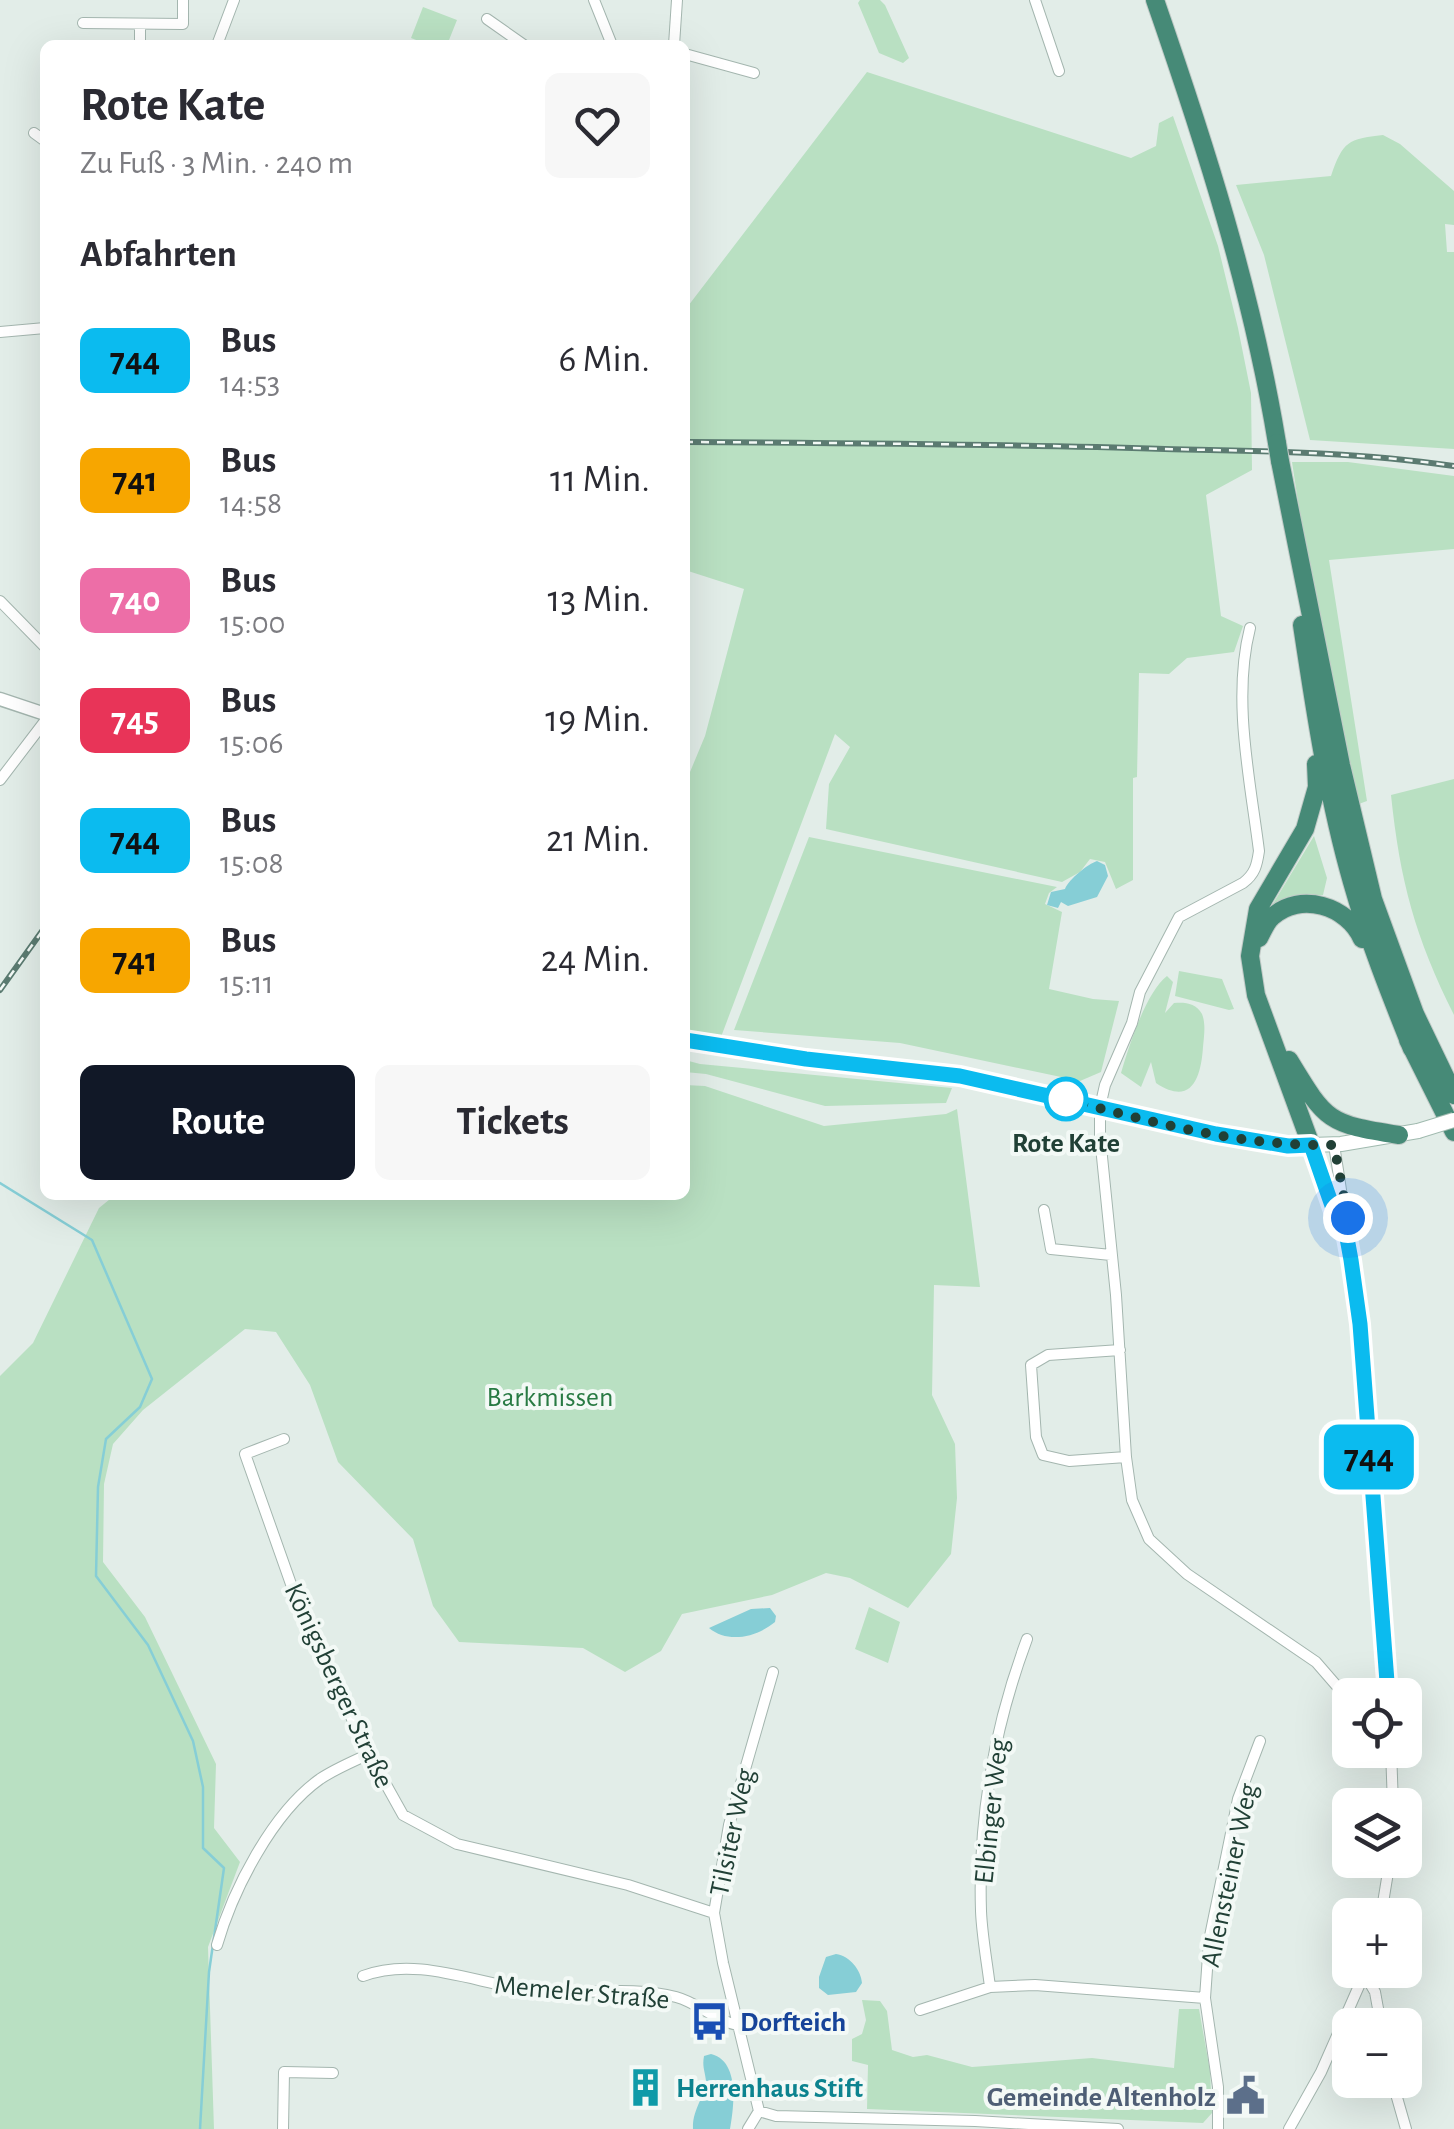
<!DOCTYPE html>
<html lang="de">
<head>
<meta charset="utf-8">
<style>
	:root { --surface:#fff; --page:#f7f7f7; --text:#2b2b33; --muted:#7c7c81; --accent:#111827 }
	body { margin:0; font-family:"Alegreya Sans",sans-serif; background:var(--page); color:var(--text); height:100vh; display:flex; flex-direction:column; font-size:38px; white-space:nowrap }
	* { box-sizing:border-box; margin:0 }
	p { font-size:32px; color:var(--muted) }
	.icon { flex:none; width:55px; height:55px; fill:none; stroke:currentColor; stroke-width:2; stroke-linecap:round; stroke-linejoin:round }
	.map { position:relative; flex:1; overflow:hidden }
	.details { position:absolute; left:40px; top:40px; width:650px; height:1160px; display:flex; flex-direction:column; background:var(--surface); border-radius:15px; box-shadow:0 10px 40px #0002 }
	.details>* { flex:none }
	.badge { padding:0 20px; border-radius:15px; font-size:35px; line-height:65px }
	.fabs { position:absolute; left:1332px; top:1678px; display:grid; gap:20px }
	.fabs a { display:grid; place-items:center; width:90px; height:90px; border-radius:15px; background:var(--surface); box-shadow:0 10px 40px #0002; font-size:50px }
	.you { position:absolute; width:50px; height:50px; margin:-25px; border:8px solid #fff; border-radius:50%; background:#1a73e8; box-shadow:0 0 0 15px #1a73e833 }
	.map>.badge { position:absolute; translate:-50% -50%; box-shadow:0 0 0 5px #fff }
	h2 { padding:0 40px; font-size:38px; line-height:90px }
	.round { display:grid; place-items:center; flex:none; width:105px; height:105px; border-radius:15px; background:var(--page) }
	.head { display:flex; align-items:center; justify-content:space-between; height:170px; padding:0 40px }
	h1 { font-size:48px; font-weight:700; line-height:75px }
	.primary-button { display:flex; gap:20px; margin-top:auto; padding:20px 40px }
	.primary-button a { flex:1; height:115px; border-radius:15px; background:var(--accent); color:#fff; font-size:40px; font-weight:700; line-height:115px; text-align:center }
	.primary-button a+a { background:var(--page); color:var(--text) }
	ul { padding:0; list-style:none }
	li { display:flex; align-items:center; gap:30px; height:120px; padding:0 40px }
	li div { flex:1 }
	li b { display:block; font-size:38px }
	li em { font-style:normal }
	li .badge { min-width:110px; font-weight:700; text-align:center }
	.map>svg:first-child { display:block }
</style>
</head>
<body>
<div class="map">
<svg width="1454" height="2129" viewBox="0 0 1454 2129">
	<rect width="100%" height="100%" fill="#e2ede8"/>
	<path fill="#b9e0c2" d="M860,0H880L885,5L909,58L903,63L879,53L858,3Z
		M423,7L457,20L447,45H429L411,38Z
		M867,72L1131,158L1156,146L1159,123L1173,116L1218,246L1238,328L1251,393L1252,470L1206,495L1221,616L1243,626L1234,652L1187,658L1169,674L1139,673L1137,777L1133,778V880L1116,889L1105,862L1090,859L1080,872L1062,882L826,829L829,784L850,747L835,734L721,1037L685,1030V784L705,736L744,589L685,570V310Z
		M1383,135L1400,144L1454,191V225L1445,224L1447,252H1454V449L1310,440L1264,255L1236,185L1331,176C1343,141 1348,139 1383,135Z
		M1292,462H1348L1454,476V549L1329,560L1367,801L1356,805L1307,561Z
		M1454,779V1015C1415,937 1400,881 1391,795Z
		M1314,836L1327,878L1323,895H1297L1271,907Z
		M809,837L1057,887L1049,893L1045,904L1062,912L1049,989L1093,999L1119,1001L1101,1072L1080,1081L900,1043L734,1030Z
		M1179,971L1222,979L1234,1009L1229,1010L1175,996Z
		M1167,976L1173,982L1165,1013L1174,1003C1185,1002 1196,1003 1202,1014C1206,1024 1204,1036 1203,1047C1201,1077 1192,1107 1156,1083L1151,1062L1141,1087L1121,1073C1129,1046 1146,992 1167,976Z
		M685,1060L700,1064L952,1088L946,1103L825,1106L706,1074L685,1072Z
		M685,1085L705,1086L824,1126L946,1114L957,1109L980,1287L934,1285L932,1395L955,1444L957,1498L951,1554L908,1608L850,1578L826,1573L772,1595L682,1614L661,1651L625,1672L583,1648L459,1642L433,1606L413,1539L338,1462L310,1385L276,1332L245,1329L143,1410L113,1444L104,1484L103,1562L145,1617L216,1764L214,1828L240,1862L208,1947L214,2129H0V1376L33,1343L99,1208L115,1195H685Z
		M869,1607L900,1622L888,1663L855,1649Z
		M862,2000L880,2001L887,2011L892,2050L913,2057L927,2055L972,2067L1092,2058L1174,2068L1179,2009H1199L1210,2071L1212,2113L1203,2123L867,2109L868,2065L852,2061V2039L862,2034L866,2020Z"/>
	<path fill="#86ced6" d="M1097,861L1105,865L1108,876L1097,897L1068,906L1061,902L1058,908L1047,905L1051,892L1065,889C1069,879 1088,864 1097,861Z
		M770,1608L776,1616L775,1622C757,1637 728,1644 709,1628L751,1609Z
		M836,1954C850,1956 861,1970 862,1983L856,1992L828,1995L819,1988V1977L826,1957Z
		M711,2054C740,2061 734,2106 730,2129H693C692,2109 706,2095 706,2081C705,2071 702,2067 704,2056Z"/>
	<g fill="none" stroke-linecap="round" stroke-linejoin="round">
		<path stroke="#86ced6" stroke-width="2.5" d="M0,1183L92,1240L152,1379L140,1407L106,1439L98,1487L96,1576L148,1645L193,1741L203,1787V1848L224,1868L209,1972L200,2129"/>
		<defs>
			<path id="minor" d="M594,0L612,45
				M1035,0L1059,71
				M487,19L524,45
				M83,23L183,24V0
				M140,24V45
				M217,45L234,0
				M674,45L677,0
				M685,54L754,73
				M34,133L45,141
				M0,332L45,328
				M0,601L45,647
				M1250,628C1232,699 1250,779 1259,851C1257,865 1255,874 1243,883L1179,917L1140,992L1132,1023L1105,1085L1100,1107V1137L1116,1295L1126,1457L1132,1500L1149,1539L1187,1574L1316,1662L1342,1692L1350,1713
				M0,780L45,721
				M1311,1145L1337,1220L1347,1237
				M1334,1145C1364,1326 1374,1511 1387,1695
				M1044,1210L1051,1249L1111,1255
				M1120,1350L1048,1355L1031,1365L1036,1437L1043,1455L1069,1461L1126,1457
				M284,1439L245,1454L303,1618L369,1754L403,1815L457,1844L628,1885L714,1913
				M1391,1750L1393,1805
				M1381,1915L1390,1860
				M217,1945C233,1890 272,1813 320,1779C335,1769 352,1762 369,1754
				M1365,1975L1375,1992L1381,2025
				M363,1976C421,1954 485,1988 545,1992C588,1994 633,1986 676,1997C699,2003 717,2022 738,2025
				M990,1987C987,1962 982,1936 981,1911C978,1818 995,1725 1027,1639
				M920,2010L990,1987L1035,1985L1205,1998
				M1392,2080L1406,2129
				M759,2111L723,1963L714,1913L729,1825L773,1672
				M759,2111L776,2116L975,2121L1118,2129
				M283,2129L284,2072L333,2073
				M748,2129L759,2111
				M1218,2129V2087L1205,1998L1209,1941L1238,1799L1260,1741
				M1289,2129L1321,2072L1366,1970"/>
			<path id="tertiary" d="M0,699L45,714
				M685,1040L805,1059L961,1077L1216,1134L1288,1145H1311"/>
			<path id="secondary" d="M1311,1145L1341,1144L1418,1131"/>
			<path id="trunk" d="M1155,0C1205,144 1252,291 1277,443
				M1280,461L1341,765L1373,899L1415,1014L1454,1095
				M1302,625C1315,711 1328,798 1352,882C1368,939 1390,994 1412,1049
				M1259,938C1263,931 1266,922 1272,917C1300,891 1348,906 1362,939
				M1408,1040L1454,1132
				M1289,1060C1326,1121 1327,1124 1399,1135
				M1311,1145L1256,995L1250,956L1258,909L1305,829L1317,787L1316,764"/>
		</defs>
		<use href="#minor" stroke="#a4b6af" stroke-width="12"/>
		<use href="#tertiary" stroke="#a4b6af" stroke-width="15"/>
		<use href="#secondary" stroke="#a0baaf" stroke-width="16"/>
		<use href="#trunk" stroke="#c1cac7" stroke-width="20"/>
		<use href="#minor" stroke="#fff" stroke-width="10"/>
		<use href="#tertiary" stroke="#fff" stroke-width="12"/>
		<use href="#secondary" stroke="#fff" stroke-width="14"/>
		<use href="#trunk" stroke="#468a77" stroke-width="18"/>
		<defs>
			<path id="rail" d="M685,442C845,443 1005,444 1165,449C1262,451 1358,452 1454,466
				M0,990L45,927"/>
		</defs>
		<use href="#rail" stroke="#5b7b71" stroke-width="6"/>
		<use href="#rail" stroke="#f3f9f6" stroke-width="2.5" stroke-dasharray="8" stroke-linecap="butt"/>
		<defs>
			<path id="secondary-bridge" d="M1418,1131L1454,1120"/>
			<path id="trunk-bridge" d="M1277,443L1280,461"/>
		</defs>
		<use href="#secondary-bridge" stroke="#a0baaf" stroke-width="16" stroke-linecap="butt"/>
		<use href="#trunk-bridge" stroke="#c1cac7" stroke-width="20" stroke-linecap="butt"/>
		<use href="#secondary-bridge" stroke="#fff" stroke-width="14"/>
		<use href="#trunk-bridge" stroke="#468a77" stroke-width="18"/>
	</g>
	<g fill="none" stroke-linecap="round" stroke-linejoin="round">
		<defs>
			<path id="line" d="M685,1040L806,1059L960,1076L1216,1134L1288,1146L1311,1145L1337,1220L1347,1238L1351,1260L1360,1324L1388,1695"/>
		</defs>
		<use href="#line" stroke="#fff" stroke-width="22"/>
		<use href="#line" stroke="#0bbbef" stroke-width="15"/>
		<path stroke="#214036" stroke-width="10" stroke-dasharray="0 18" d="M1066,1099C1153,1123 1244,1147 1334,1145L1348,1218"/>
	</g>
	<defs>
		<symbol id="bus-bare" viewBox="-9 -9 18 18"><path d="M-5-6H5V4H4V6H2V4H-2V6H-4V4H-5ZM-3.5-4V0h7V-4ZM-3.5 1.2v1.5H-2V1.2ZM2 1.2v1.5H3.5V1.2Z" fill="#1a4fb4" stroke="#f3f9f6" stroke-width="2.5" paint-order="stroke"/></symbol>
		<symbol id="building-bare" viewBox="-9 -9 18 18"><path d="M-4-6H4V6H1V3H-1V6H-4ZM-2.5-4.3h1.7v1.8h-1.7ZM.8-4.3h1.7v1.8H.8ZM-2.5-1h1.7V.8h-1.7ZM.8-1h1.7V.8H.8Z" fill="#0f9aa8" stroke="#f3f9f6" stroke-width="2.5" paint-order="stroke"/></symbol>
		<symbol id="civic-bare" viewBox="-9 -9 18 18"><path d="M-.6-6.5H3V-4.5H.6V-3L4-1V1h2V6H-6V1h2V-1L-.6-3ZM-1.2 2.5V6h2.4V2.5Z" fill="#5c6f8a" stroke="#f3f9f6" stroke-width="2.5" paint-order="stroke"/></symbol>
	</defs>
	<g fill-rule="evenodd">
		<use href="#bus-bare" x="682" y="1994" width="55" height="55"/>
		<use href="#building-bare" x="618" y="2060" width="55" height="55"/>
		<use href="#civic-bare" x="1218" y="2068" width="55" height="55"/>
	</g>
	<circle fill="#fff" stroke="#0bbbef" stroke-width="5" cx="1066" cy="1099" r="20"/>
	<g text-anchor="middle" stroke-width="8" stroke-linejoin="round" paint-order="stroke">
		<g font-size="28" font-weight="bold" fill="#214036" stroke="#f3f9f6">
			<text x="1066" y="1152">Rote Kate</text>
		</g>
		<g font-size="28" fill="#287a43" stroke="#f3f9f6">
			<text x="550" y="1406">Barkmissen</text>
		</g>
		<g font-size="28" fill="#214036" stroke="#f3f9f6">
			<text transform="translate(340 1685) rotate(65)" y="10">Königsberger Straße</text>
			<text transform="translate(990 1811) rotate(-84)" y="10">Elbinger Weg</text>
			<text transform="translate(731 1832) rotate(-78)" y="10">Tilsiter Weg</text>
			<text transform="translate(1228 1875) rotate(-78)" y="10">Allensteiner Weg</text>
			<text transform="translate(582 1991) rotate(5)" y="10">Memeler Straße</text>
		</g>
		<g font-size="28" font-weight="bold" fill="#164399" stroke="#f3f9f6" text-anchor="start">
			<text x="740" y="2031">Dorfteich</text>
		</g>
		<g font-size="28" font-weight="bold" fill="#0d838f" stroke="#f3f9f6" text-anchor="start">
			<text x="676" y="2097">Herrenhaus Stift</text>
		</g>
		<g font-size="28" font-weight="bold" fill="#4e5e75" stroke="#f3f9f6" text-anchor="end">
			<text x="1216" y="2106">Gemeinde Altenholz</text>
		</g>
	</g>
</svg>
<div class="fabs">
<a><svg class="icon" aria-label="locate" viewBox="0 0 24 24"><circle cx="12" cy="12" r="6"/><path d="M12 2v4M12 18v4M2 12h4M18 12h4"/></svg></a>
<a><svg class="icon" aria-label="layers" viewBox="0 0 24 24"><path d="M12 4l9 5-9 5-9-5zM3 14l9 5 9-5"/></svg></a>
<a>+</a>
<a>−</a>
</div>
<div class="you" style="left:1348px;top:1218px"></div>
<b class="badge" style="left:1369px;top:1457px;background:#0bbbef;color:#111">744</b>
<section class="details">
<div class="head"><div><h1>Rote Kate</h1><p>Zu Fuß · 3 Min. · 240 m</p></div><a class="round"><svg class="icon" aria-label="heart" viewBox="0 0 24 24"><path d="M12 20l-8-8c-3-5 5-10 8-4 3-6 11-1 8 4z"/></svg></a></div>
<h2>Abfahrten</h2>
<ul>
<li><span class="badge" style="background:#0bbbef;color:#111">744</span><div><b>Bus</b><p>14:53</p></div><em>6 Min.</em></li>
<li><span class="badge" style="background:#f7a600;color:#111">741</span><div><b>Bus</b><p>14:58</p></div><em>11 Min.</em></li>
<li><span class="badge" style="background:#ed6ea7;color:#fff">740</span><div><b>Bus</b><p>15:00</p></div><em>13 Min.</em></li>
<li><span class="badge" style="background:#e83458;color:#fff">745</span><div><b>Bus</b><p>15:06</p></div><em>19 Min.</em></li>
<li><span class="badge" style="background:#0bbbef;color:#111">744</span><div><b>Bus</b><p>15:08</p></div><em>21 Min.</em></li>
<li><span class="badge" style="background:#f7a600;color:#111">741</span><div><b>Bus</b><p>15:11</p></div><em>24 Min.</em></li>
</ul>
<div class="primary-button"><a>Route</a><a>Tickets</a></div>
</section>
</div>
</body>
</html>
